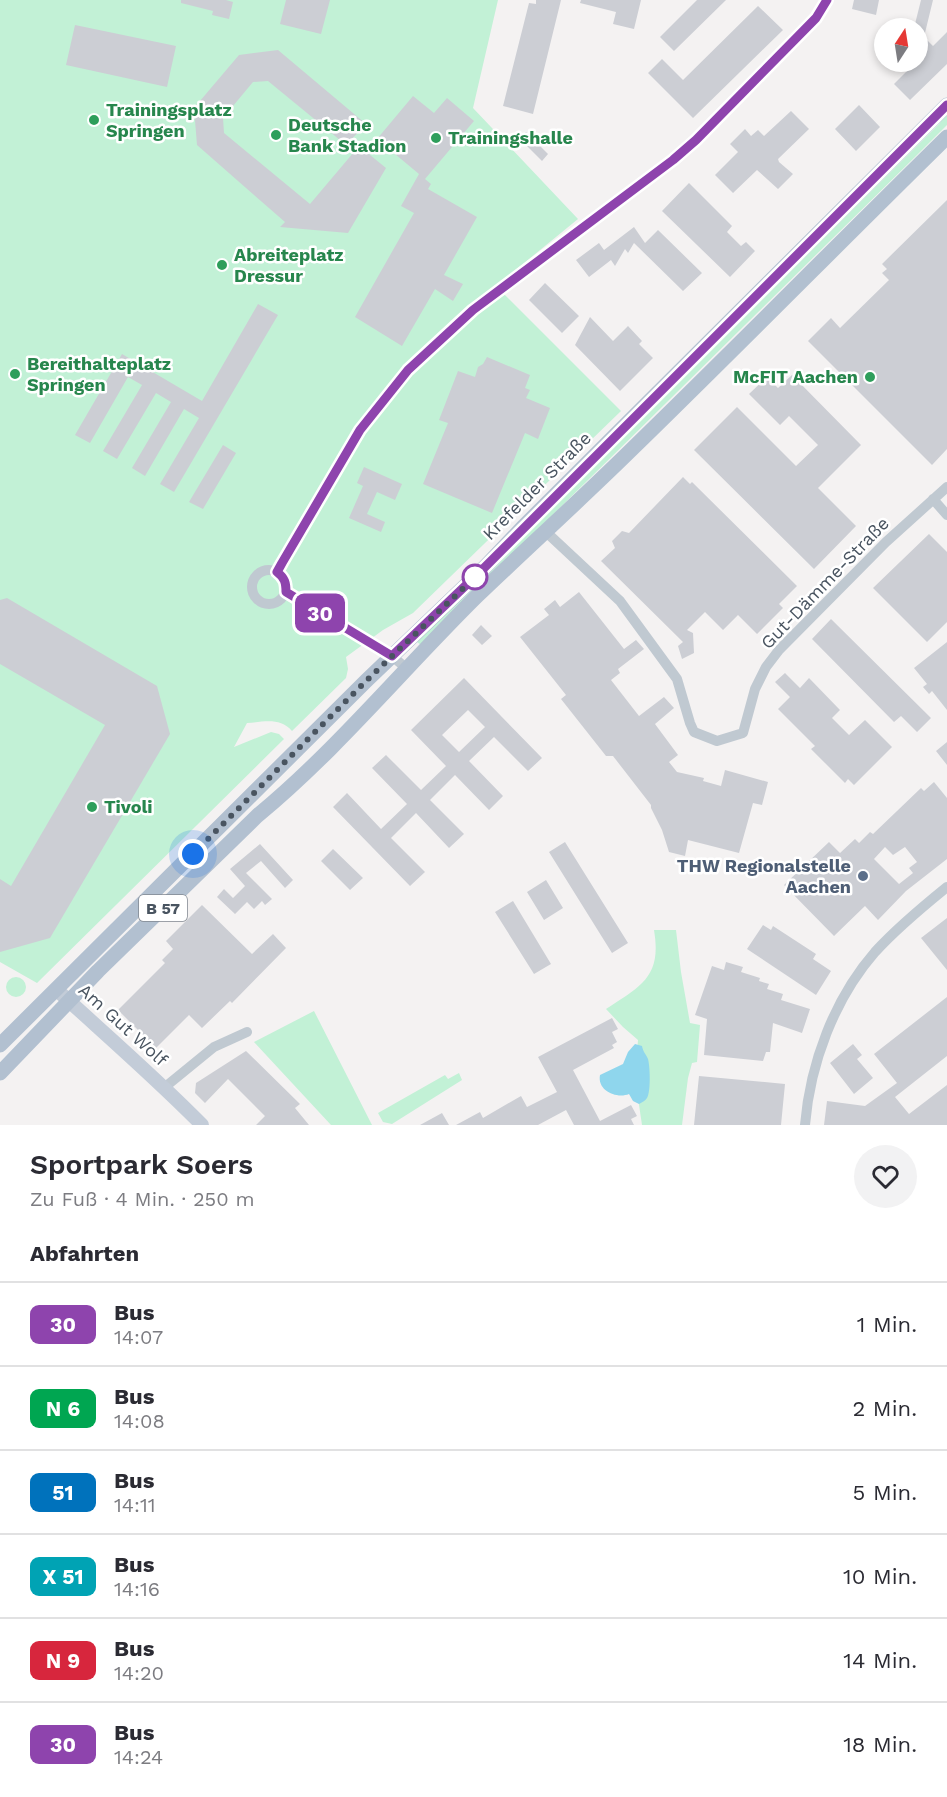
<!DOCTYPE html>
<html lang="de">
<head>
<meta charset="utf-8">
<style>
	:root { --surface:#fff; --page:#f2f2f3; --text:#2b2b33; --muted:#7c7c81; --line:#e1e1e2 }
	body { margin:0; font-family:"Work Sans",sans-serif; background:var(--page); color:var(--text); height:100vh; display:flex; flex-direction:column; font-size:22px; white-space:nowrap }
	* { box-sizing:border-box; margin:0 }
	p { font-size:20px; color:var(--muted) }
	.icon { flex:none; width:33px; height:33px; fill:none; stroke:currentColor; stroke-width:2; stroke-linecap:round; stroke-linejoin:round }
	.map { position:relative; height:1125px; overflow:hidden }
	.details { display:flex; flex-direction:column; background:var(--surface); flex:1 }
	.details>* { flex:none }
	.badge { padding:0 12px; border-radius:9px; font-size:21px; line-height:39px }
	.needle { width:39px; rotate:12deg }
	.buttons { position:absolute; left:874px; top:18px; display:grid; gap:12px }
	.buttons a { display:grid; place-items:center; width:54px; height:54px; border-radius:50%; background:var(--surface); box-shadow:0 3px 9px #0003; font-size:30px }
	.you { position:absolute; width:30px; height:30px; margin:-15px; border:4px solid #fff; border-radius:50%; background:#1a73e8; box-shadow:0 0 0 9px #1a73e833 }
	.map>.badge { position:absolute; translate:-50% -50%; box-shadow:0 0 0 3px #fff }
	h2 { padding:0 30px; font-size:22px; line-height:54px }
	.round { display:grid; place-items:center; flex:none; width:63px; height:63px; border-radius:32px; background:var(--page) }
	.overview { display:flex; align-items:center; justify-content:space-between; height:102px; padding:0 30px }
	h1 { font-size:28px; font-weight:600; line-height:45px }
	ul { padding:0; list-style:none }
	li { display:flex; align-items:center; gap:18px; height:84px; padding:0 30px; border-top:2px solid var(--line) }
	li div { flex:1 }
	li b { display:block; font-size:22px }
	li em { font-style:normal }
	li .badge { min-width:66px; font-weight:700; text-align:center }
	.map>svg:first-child { display:block }
</style>
</head>
<body>
<div class="map">
<svg width="947" height="1125" viewBox="0 0 947 1125">
	<rect width="100%" height="100%" fill="#f4f2f2"/>
	<path fill="#c2f1d6" d="M0,0H498L473,108L578,219L496,286L621,411L413,613L383,630L346,657L348,669L346,678L292,731C280,717 264,722 247,723L234,747L271,732L279,734L284,739L37,983L0,962Z
		M947,113V125L915,157L421,645L417,642L939,124Z
		M654,930H676L681,972L690,1023L700,1025L697,1062L692,1063L688,1078L682,1125H642L635,1078L638,1040L623,1027L606,1009C641,986 662,977 654,930Z
		M6 987a10 10 0 1 1 20 0a10 10 0 1 1-20 0Z
		M314,1011L372,1125H331L254,1042Z
		M459,1073L462,1080L392,1124L383,1122L378,1113L445,1075L448,1079Z"/>
	<path fill="#8fd6ed" d="M635,1044L642,1046C643,1052 646,1054 648,1059C650,1066 651,1092 647,1098C645,1101 642,1102 639,1104L633,1101L629,1094C617,1099 597,1091 600,1075L623,1064L628,1052Z"/>
	<path fill="#ccced4" fill-rule="evenodd" d="M181,0H226L233,2L229,19L212,15L213,11L181,3Z
		M286,0H330L321,34L280,24Z
		M536,0H561L533,114L503,106L529,3L536,4Z
		M581,0H641L634,29L613,24L616,12L580,3Z
		M697,0H726L674,51L660,37Z
		M854,0H879L876,15L852,9Z
		M921,0H933L924,37L933,46L947,32V64L910,100L894,84L924,54L918,49V28H914Z
		M758,6L783,30L693,118L648,73L662,59L683,80Z
		M75,25L176,46L167,87L66,65Z
		M278,50L366,124L346,145L268,81L253,82L223,118L224,133L310,204L359,146L386,168L348,233L280,227L285,222L197,145L194,108L239,55Z
		M413,96L434,113L447,98L474,121L425,179L431,184L428,189L477,217L444,275L463,284L453,301L435,289L402,346L355,317L414,213L401,206L419,174L377,139Z
		M859,105L880,127L856,151L835,129Z
		M791,111L809,129L778,159L779,162L793,174L778,189L757,170L733,193L715,175L738,152L730,144L745,129L751,136L758,130L764,136Z
		M526,132L548,154L542,161L520,139Z
		M689,183L732,226L727,232L741,246L746,242L755,251L730,277L662,211Z
		M947,200V449L932,465L808,341L831,318L840,328L889,280L882,273L887,269L882,264Z
		M634,227L645,243L658,230L702,273L683,291L634,243L628,253L625,249L615,266L611,260L589,277L576,260L599,243L604,250Z
		M545,283L579,316L562,333L529,300Z
		M258,304L278,315L174,492L160,484L199,418L184,409L145,476L132,468L171,402L156,393L117,459L103,451L142,385L128,377L90,443L75,435L122,354L202,401Z
		M590,317L613,341L628,326L642,341L639,344L653,358L620,391L575,345Z
		M487,357L530,375L525,388L530,390L526,398L550,408L538,439L525,433L492,513L423,484L448,423L439,420L458,371L475,377L478,367L483,364Z
		M792,375L861,445L818,488L856,526L814,569L694,450L737,407L796,466L818,445L789,416L780,425L749,394L767,377L778,388Z
		M223,445L236,453L203,509L189,502Z
		M364,467L402,484L395,500L377,492L367,514L385,522L381,532L349,518L363,486L357,483Z
		M683,477L690,484L692,482L797,586L779,604L783,608L757,634L738,615L723,630L705,612L687,630L693,633L694,653L682,659L678,646L683,642L601,561L615,548L612,541L622,531L629,533Z
		M929,534L947,552V622L927,642L873,588Z
		M579,592L624,649L636,640L644,649L618,669L620,673L611,680L639,716L664,697L674,708L655,724L678,755L669,762L677,772L704,778L703,781L721,786L725,770L768,782L762,805L753,803L739,853L688,840L685,856L669,852L662,830L651,808V805L613,756H606L561,699L566,695L520,637L549,615L544,609L555,600L560,607Z
		M7,598L157,686L170,734L50,938L0,952V879L11,886L105,725L0,664V600Z
		M831,619L931,718L917,732L901,716L894,722L812,639Z
		M481,625L492,636L482,645L472,635Z
		M947,642V710L932,691L929,694L923,687L927,684L914,668Z
		M785,673L800,688L809,678L840,710L832,718L849,735L865,720L892,747L854,785L848,779L845,783L811,749L815,746L778,709L790,697L775,682Z
		M464,678L542,758L528,771L494,737L469,761L503,796L489,810L455,775L430,800L464,834L449,848L416,813L391,838L425,872L410,886L333,807L347,793L381,829L407,804L372,768L386,755L421,790L446,766L411,730ZM468,710L485,727L459,752L442,735Z
		M947,742V765L936,751Z
		M934,782L947,798V859L906,891L878,920L865,906L834,936L784,885L829,842L840,853L855,839L859,843L870,832L873,834L921,788L924,791ZM885,847L893,855L905,847L917,862L909,868L913,873L899,884L874,859Z
		M565,842L628,943L612,953L549,852Z
		M260,844L293,880L285,888L261,861L246,873L272,899L265,905L262,901L254,909L247,902L235,914L217,897L224,889L233,898L245,886L230,869Z
		M333,849L363,878L350,890L321,861Z
		M546,880L563,908L544,920L527,892Z
		M513,901L551,964L534,974L495,912Z
		M202,905L252,954L273,934L286,948L232,1003L230,1001L202,1028L189,1015L156,1048L118,1010L165,963L162,960L173,949L166,941Z
		M947,918V970L921,938Z
		M763,925L771,930L773,926L816,954L813,959L831,971L816,995L747,949Z
		M726,962L743,967L741,972L760,978L759,981L769,984L767,989L783,994L781,1000L810,1009L802,1033L773,1023L770,1052H766L763,1061L704,1055L707,1019L695,1015L712,966L724,970Z
		M947,997V1056L895,1097L909,1114L947,1085V1125H824L827,1101L865,1106L897,1083L874,1054Z
		M612,1018L618,1029L612,1032L617,1042L612,1045L614,1048L573,1070L600,1121L631,1105L637,1116L631,1119L634,1125H574L566,1110L538,1125H456L480,1112L483,1118L521,1096L527,1107L557,1092L538,1057Z
		M853,1044L862,1055L857,1059L873,1078L854,1094L830,1063Z
		M246,1051L300,1104L295,1108L309,1125H256L265,1116L228,1079L205,1103L195,1093L196,1083Z
		M699,1076L785,1084L781,1125H694Z
		M442,1113L449,1125H420Z"/>
	<g fill="none" stroke-linecap="round" stroke-linejoin="round">
		<path stroke="#c0c9d1" stroke-width="10" d="M933,499L947,515
			M545,531L620,601L677,679L690,723L694,732L717,741L743,733L755,689L766,667L779,650L886,542L947,487
			M252 587a17 17 0 1 1 34 0a17 17 0 1 1-34 0Z
			M277,572L360,430L408,370L473,311L673,160L696,140L816,18L827,0
			M286,592L392,656L406,668
			M165,1087L214,1047L247,1032
			M805,1125C810,1064 834,999 875,952C897,928 921,908 947,887"/>
		<path stroke="#c3ccd8" stroke-width="14" d="M57,990C106,1035 156,1078 202,1125"/>
		<path stroke="#b2c0d0" stroke-width="15" d="M0,1045L367,680L485,567L524,526L947,105
			M0,1073L98,971L257,816C337,750 403,669 477,596C527,548 579,501 629,452C736,348 840,242 947,137"/>
	</g>
	<g fill="none" stroke-linecap="round" stroke-linejoin="round">
		<defs>
			<path id="line" d="M827,0L816,18L696,140L673,160L473,310L408,370L360,430L282,563L277,572C285,578 286,583 286,592L392,656L485,567L947,105"/>
		</defs>
		<use href="#line" stroke="#fff" stroke-width="14"/>
		<use href="#line" stroke="#8e44ad" stroke-width="9"/>
		<path stroke="#495460" stroke-width="6" stroke-dasharray="0 10.8" d="M193,854L367,680L475,577"/>
	</g>
	<g fill="#2e9e5b" stroke="#fff" stroke-width="2">
		<circle cx="94" cy="120" r="6"/>
		<circle cx="276" cy="135" r="6"/>
		<circle cx="436" cy="138" r="6"/>
		<circle cx="222" cy="265" r="6"/>
		<circle cx="15" cy="374" r="6"/>
		<circle cx="870" cy="377" r="6"/>
		<circle cx="92" cy="807" r="6"/>
	</g>
	<circle fill="#fff" stroke="#8e44ad" stroke-width="3" cx="475" cy="577" r="12"/>
	<circle fill="#5c6f8a" stroke="#fff" stroke-width="2" cx="863" cy="876" r="6"/>
	<g text-anchor="middle" stroke-width="5" stroke-linejoin="round" paint-order="stroke">
		<rect fill="#fff" stroke="#808790" stroke-width="1.5" x="139" y="895" width="48" height="26" rx="4.5"/>
		<g font-size="16" font-weight="bold" fill="#495460">
			<text x="163" y="914">B 57</text>
		</g>
		<g font-size="18" font-weight="bold" fill="#27864d" stroke="#fff" text-anchor="start">
			<text x="106" y="116">Trainingsplatz<tspan x="106" dy="21">Springen</tspan></text>
			<text x="288" y="131">Deutsche<tspan x="288" dy="21">Bank Stadion</tspan></text>
			<text x="448" y="144">Trainingshalle</text>
			<text x="234" y="261">Abreiteplatz<tspan x="234" dy="21">Dressur</tspan></text>
			<text x="27" y="370">Bereithalteplatz<tspan x="27" dy="21">Springen</tspan></text>
			<text x="858" y="383" text-anchor="end">McFIT Aachen</text>
			<text x="104" y="813">Tivoli</text>
		</g>
		<g font-size="18" fill="#495460" stroke="#fff">
			<text transform="translate(537 486) rotate(-45)" y="6">Krefelder Straße</text>
			<text transform="translate(825 583) rotate(-46)" y="6">Gut-Dämme-Straße</text>
			<text transform="translate(123 1025) rotate(42)" y="6">Am Gut Wolf</text>
		</g>
		<g font-size="18" font-weight="bold" fill="#4e5e75" stroke="#fff" text-anchor="end">
			<text x="851" y="872">THW Regionalstelle<tspan x="851" dy="21">Aachen</tspan></text>
		</g>
	</g>
</svg>
<div class="buttons">
<a><svg class="needle" viewBox="-14 -14 28 28"><path d="M0-13l5 13h-10z" fill="#e53935"/><path d="M0 13l5-13h-10z" fill="#7c7c81"/></svg></a>
</div>
<div class="you" style="left:193px;top:854px"></div>
<b class="badge" style="left:320px;top:613px;background:#8e44ad;color:#fff">30</b>
</div>
<section class="details">
<div class="overview"><div><h1>Sportpark Soers</h1><p>Zu Fuß · 4 Min. · 250 m</p></div><a class="round"><svg class="icon" aria-label="heart" viewBox="0 0 24 24"><path d="M12 20l-8-8c-3-5 5-10 8-4 3-6 11-1 8 4z"/></svg></a></div>
<h2>Abfahrten</h2>
<ul>
<li><span class="badge" style="background:#8e44ad;color:#fff">30</span><div><b>Bus</b><p>14:07</p></div><em>1 Min.</em></li>
<li><span class="badge" style="background:#00a651;color:#fff">N 6</span><div><b>Bus</b><p>14:08</p></div><em>2 Min.</em></li>
<li><span class="badge" style="background:#0072bc;color:#fff">51</span><div><b>Bus</b><p>14:11</p></div><em>5 Min.</em></li>
<li><span class="badge" style="background:#00a3b4;color:#fff">X 51</span><div><b>Bus</b><p>14:16</p></div><em>10 Min.</em></li>
<li><span class="badge" style="background:#d7263d;color:#fff">N 9</span><div><b>Bus</b><p>14:20</p></div><em>14 Min.</em></li>
<li><span class="badge" style="background:#8e44ad;color:#fff">30</span><div><b>Bus</b><p>14:24</p></div><em>18 Min.</em></li>
</ul>
</section>
</body>
</html>
